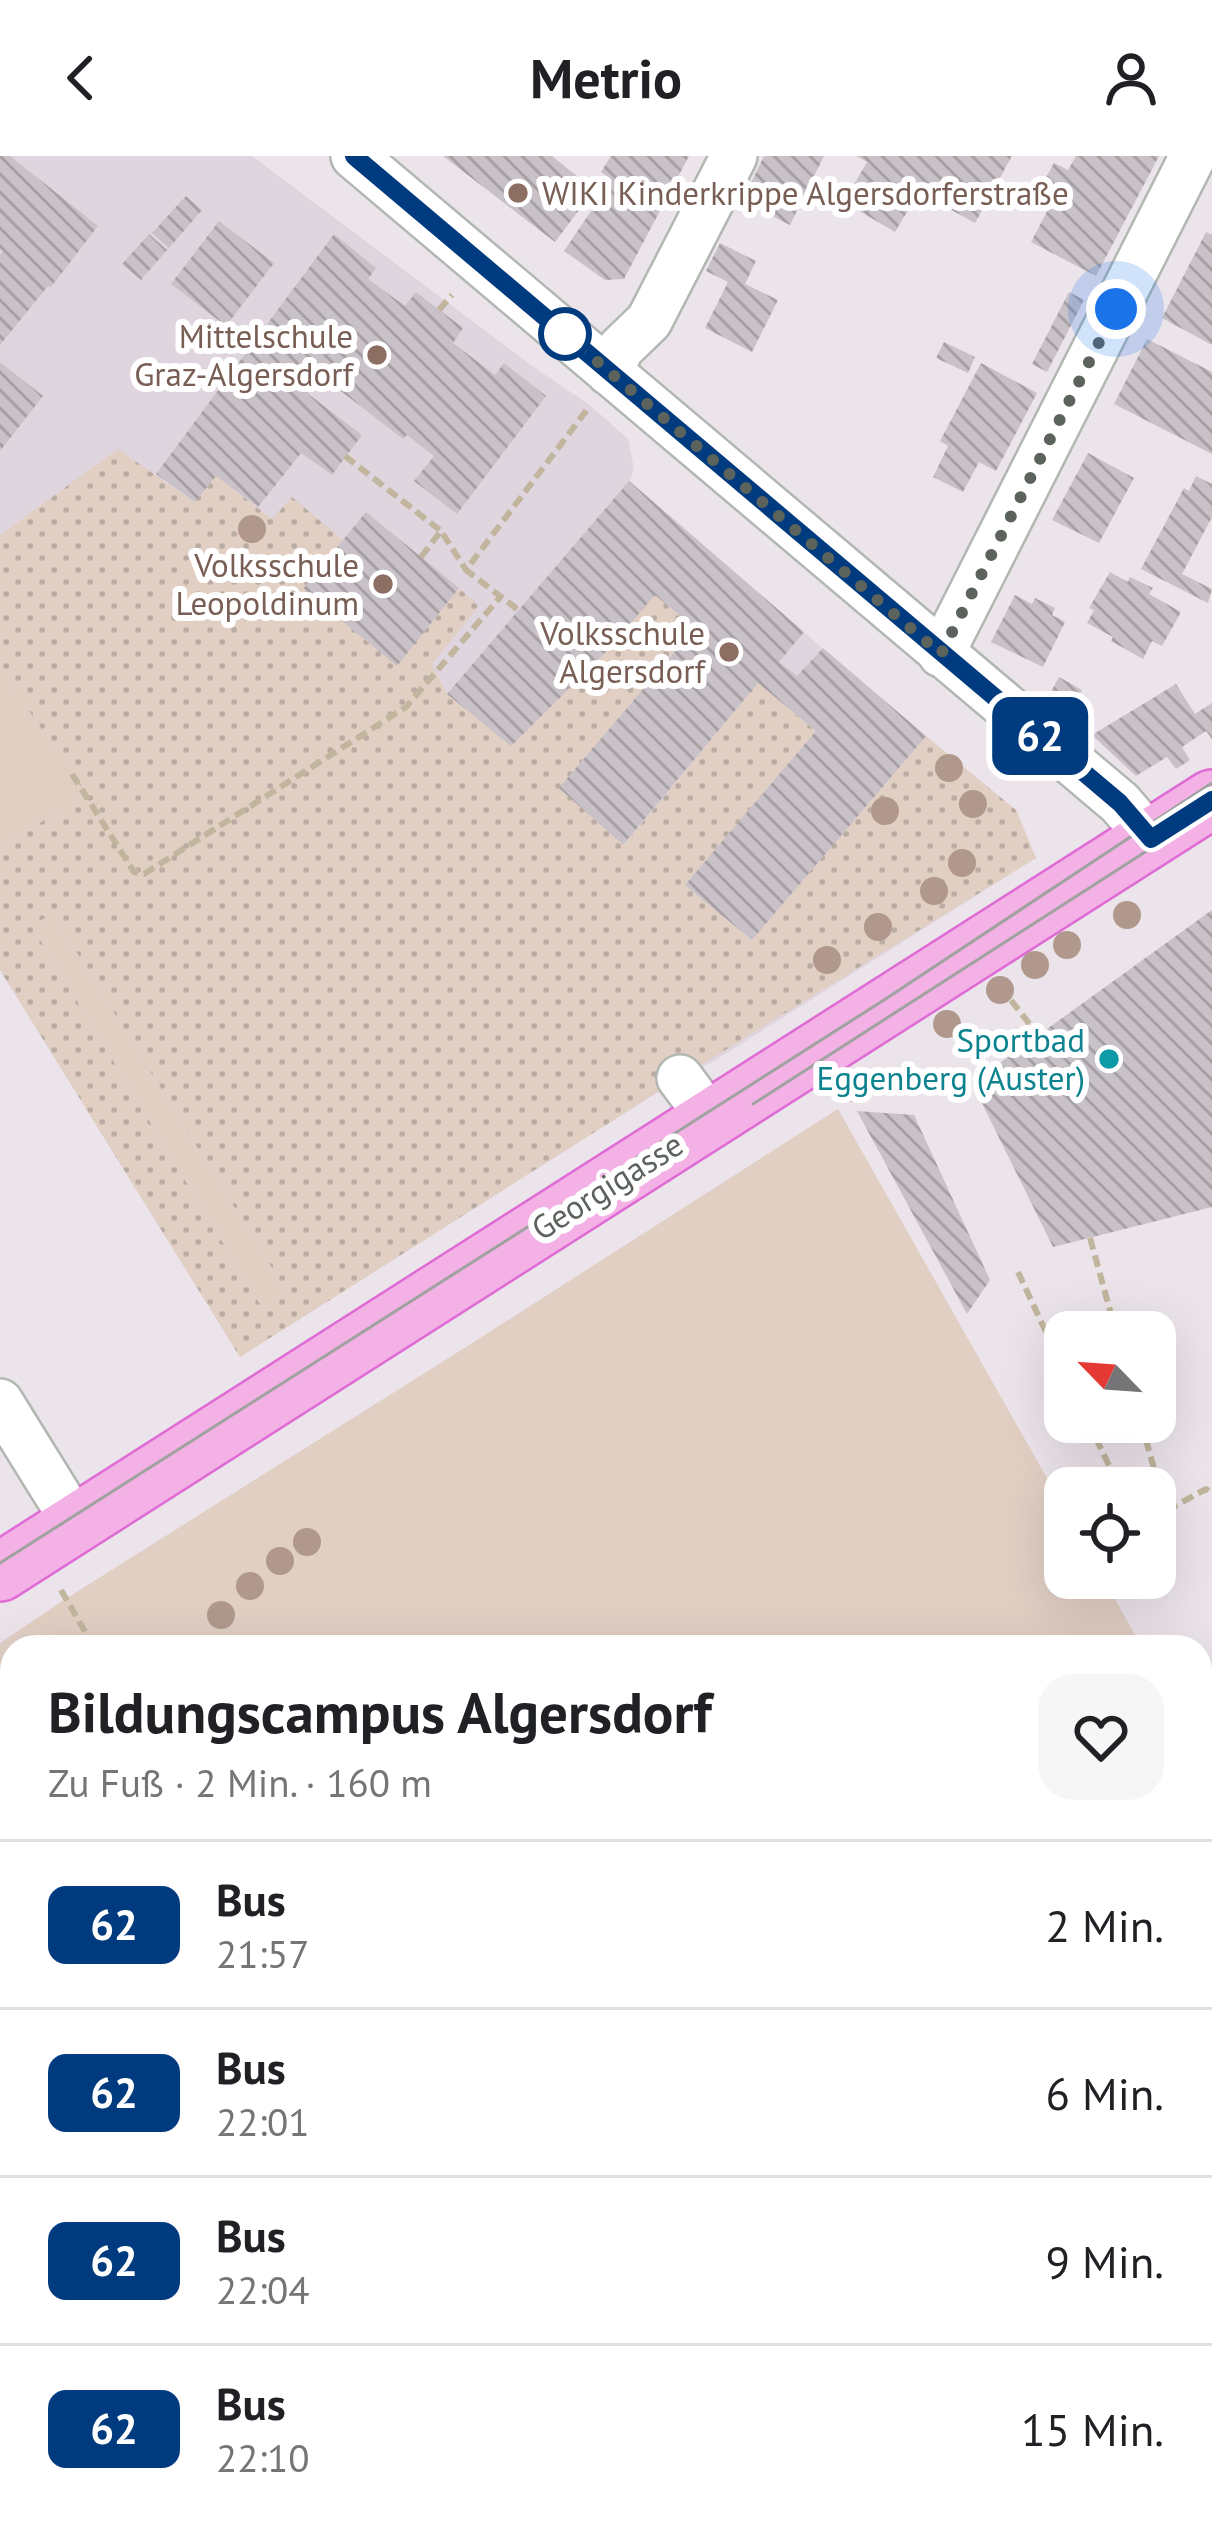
<!DOCTYPE html>
<html lang="de">
<head>
<meta charset="utf-8">
<style>
	:root { --surface:#fff; --page:#f6f6f6; --text:#202124; --muted:#757577; --line:#e0e0e0 }
	body { margin:0; font-family:"PT Sans",sans-serif; background:var(--page); color:var(--text); height:100vh; display:flex; flex-direction:column; font-size:45px; white-space:nowrap }
	* { box-sizing:border-box; margin:0 }
	p { font-size:39px; color:var(--muted) }
	.icon { flex:none; width:66px; height:66px; fill:none; stroke:currentColor; stroke-width:2; stroke-linecap:round; stroke-linejoin:round }
	.map { position:relative; flex:1; overflow:hidden }
	.details { position:absolute; left:0px; top:1479px; width:1212px; height:903px; display:flex; flex-direction:column; background:var(--surface); border-radius:36px 36px 0 0; box-shadow:0 12px 48px #0002 }
	.details>* { flex:none }
	.badge { padding:0 24px; border-radius:18px; font-size:42px; line-height:78px }
	.needle { width:78px; rotate:295deg }
	.tools { position:absolute; left:1044px; top:1155px; display:grid; gap:24px }
	.tools a { display:grid; place-items:center; width:132px; height:132px; border-radius:24px; background:var(--surface); box-shadow:0 12px 48px #0002; font-size:60px }
	.you { position:absolute; width:60px; height:60px; margin:-30px; border:9px solid #fff; border-radius:50%; background:#1a73e8; box-shadow:0 0 0 18px #1a73e833 }
	.map>.badge { position:absolute; translate:-50% -50%; box-shadow:0 0 0 6px #fff }
	.round { display:grid; place-items:center; flex:none; width:126px; height:126px; border-radius:36px; background:var(--page) }
	.headline { display:flex; align-items:center; justify-content:space-between; height:204px; padding:0 48px }
	h1 { font-size:57px; font-weight:700; line-height:90px }
	ul { padding:0; list-style:none }
	li { display:flex; align-items:center; gap:36px; height:168px; padding:0 48px; border-top:3px solid var(--line) }
	li div { flex:1 }
	li b { display:block; font-size:45px }
	li em { font-style:normal }
	li .badge { min-width:132px; font-weight:700; text-align:center }
	header { display:flex; justify-content:space-between; align-items:center; height:156px; padding:0 48px; background:var(--surface); font-size:54px; font-weight:700 }
	.map>svg:first-child { display:block }
</style>
</head>
<body>
<header><svg class="icon" aria-label="back" viewBox="0 0 24 24"><path d="M15 5l-7 7 7 7"/></svg>Metrio<svg class="icon" aria-label="person" viewBox="0 0 24 24"><circle cx="12" cy="8" r="4"/><path d="M4 21q1-7 8-7t8 7"/></svg></header>
<div class="map">
<svg width="1212" height="2381" viewBox="0 0 1212 2381">
	<defs>
		<pattern id="park-dots" width="8" height="8" patternUnits="userSpaceOnUse" patternTransform="scale(3)"><rect width="8" height="8" fill="#e1cfc4"/><path d="M2 2h.1M6 6h.1" fill="none" stroke="#baaca2" stroke-width="1.8" stroke-linecap="round"/></pattern>
		<pattern id="building-back-hatch" width="6" height="6" patternUnits="userSpaceOnUse" patternTransform="scale(3)"><rect width="6" height="6" fill="#c8c1c7"/><path d="M-1 5l2 2M0 0l6 6M5-1l2 2" fill="none" stroke="#a6a0a5"/></pattern>
	</defs>
	<rect width="100%" height="100%" fill="#ece4eb"/>
	<path fill="#dfd5de" d="M0,0H252L535,212L590,249L628,283L634,313L630,325L948,601L1016,654L1036,702L714,905L680,922L240,1201L0,814Z"/>
	<path fill="url(#park-dots)" d="M118,293L194,346L216,320L272,363L292,341L343,384L304,434L397,509L459,432L479,450L432,508L447,538L511,589L655,439L695,472L559,632L624,689L758,527L816,575L685,729L751,784L926,580L1016,654L1036,702L680,922L240,1201L0,814V379Z
		M0,2184L12,2207V2370H95L101,2381H0Z"/>
	<path fill="#e1cfc4" d="M0,512L86,638L0,692Z
		M53,758L287,1136L264,1155L31,769Z
		M838,953L1065,1354V1422H1103L1142,1491H12V1952L0,1933V1487L67,1442L466,1191Z
		M1200,1593L1212,1614V2242L1200,2250Z
		M224,2370H1013L996,2381H228Z"/>
	<path fill="url(#building-back-hatch)" d="M0,0H10L98,70L51,131L48,130L0,189V99L3,95L0,93Z
		M443,0H552L594,34L555,86Z
		M611,0H689L624,123L605,124L564,95L612,24L601,16Z
		M764,0H824L790,69L742,45Z
		M856,0H1012L975,67L919,36L895,76L844,46L867,6Z
		M1076,0H1159L1096,120L1031,86L1051,48L1036,40L1054,7L1068,14Z
		M186,40L202,54L169,92L152,77Z
		M219,65L274,107L226,170L171,128Z
		M1206,76L1212,79V189L1162,162Z
		M149,78L167,94L141,124L122,108Z
		M334,78L376,112L368,123L405,150L416,136L463,172L453,187L495,219L504,207L546,240L457,358L414,325L434,300L407,279L403,283L320,219L307,237L362,279L332,319L301,297L258,351L216,320L195,346L156,318Z
		M720,87L756,105L745,128L778,144L752,196L705,172L728,126L706,115Z
		M1069,136L1084,144L1047,216L1032,208Z
		M1147,183L1212,216V298L1114,248Z
		M944,186L975,201L968,217L936,202Z
		M0,206L43,240L0,295Z
		M981,207L1037,237L996,315L979,306L963,336L933,321L948,290L940,285Z
		M1088,297L1134,322L1099,387L1052,364Z
		M1196,320L1212,328V361L1182,418L1212,433L1208,447L1141,413L1184,332L1189,335Z
		M629,325L804,476L779,506L797,520L823,492L926,580L752,784L685,729L816,575L758,527L623,689L559,632L695,472L655,439L603,499L511,590L447,538Z
		M366,356L459,432L397,510L303,433Z
		M1110,416L1128,426L1130,421L1153,432L1149,438L1181,456L1162,490L1152,485L1143,503L1111,485L1113,481L1087,467L1094,454L1089,452Z
		M1015,439L1032,448L1035,442L1055,452L1052,459L1065,466L1043,511L991,486Z
		M1059,521L1082,534L1064,569L1042,552Z
		M1176,528L1195,558L1212,547V583L1206,575L1182,591L1190,604L1176,613L1167,601L1136,620L1092,579Z
		M1212,754V1051L1053,1091L972,927Z
		M857,955L914,959L990,1124L967,1158Z
		M12,1525V1568L0,1575V1533Z
		M0,1598L12,1619V1851L0,1858Z
		M282,2370H503L508,2381H262Z
		M1116,2370H1178L1161,2381H1123Z"/>
	<g fill="none" stroke-linecap="round" stroke-linejoin="round">
		<defs>
			<path id="minor" d="M354,0L1120,647L1151,683
				M609,216L621,192L649,165L734,0
				M941,498L1193,0
				M680,922L711,964
				M0,1246L75,1367
				M0,2105L12,2128
				M140,2370L146,2381"/>
			<path id="major" d="M0,1416L1212,643"/>
		</defs>
		<use href="#minor" stroke="#b1b7b1" stroke-width="50"/>
		<use href="#major" stroke="#df6bd4" stroke-width="62"/>
		<path stroke="#c1b59d" stroke-width="6" stroke-dasharray="12 6" stroke-linecap="butt" d="M439,154L452,139
			M345,300L441,375
			M421,401L441,375L466,414
			M517,453L466,414L589,251
			M72,618L134,716L144,718L406,551L501,440
			M1000,830L1038,879
			M1090,1082L1116,1176
			M1018,1116L1065,1217
			M1088,1266L1120,1332
			M1141,1266L1165,1352L1175,1350L1206,1333L1212,1337
			M61,1434L94,1491
			M12,1583L7,1586L12,1596
			M0,2016L12,2015
			M0,2192L12,2214
			M0,2301L12,2327
			M32,2370L38,2381
			M220,2370L223,2381"/>
		<use href="#minor" stroke="#fff" stroke-width="45"/>
		<use href="#major" stroke="#f4b1e6" stroke-width="57"/>
		<path stroke="#9fa29f" stroke-width="3" d="M753,948L1212,653
			M0,1407L884,844L1212,627"/>
	</g>
	<g fill="#b0988c">
		<circle cx="252" cy="373" r="14"/>
		<circle cx="949" cy="612" r="14"/>
		<circle cx="973" cy="648" r="14"/>
		<circle cx="885" cy="655" r="14"/>
		<circle cx="962" cy="707" r="14"/>
		<circle cx="934" cy="735" r="14"/>
		<circle cx="1127" cy="759" r="14"/>
		<circle cx="878" cy="771" r="14"/>
		<circle cx="1067" cy="789" r="14"/>
		<circle cx="827" cy="804" r="14"/>
		<circle cx="1035" cy="809" r="14"/>
		<circle cx="1000" cy="834" r="14"/>
		<circle cx="947" cy="868" r="14"/>
		<circle cx="854" cy="932" r="14"/>
		<circle cx="307" cy="1386" r="14"/>
		<circle cx="280" cy="1405" r="14"/>
		<circle cx="250" cy="1430" r="14"/>
		<circle cx="221" cy="1459" r="14"/>
	</g>
	<g fill="none" stroke-linecap="round" stroke-linejoin="round">
		<defs>
			<path id="line" d="M354,0L1120,647L1151,683L1212,644"/>
		</defs>
		<use href="#line" stroke="#fff" stroke-width="27"/>
		<use href="#line" stroke="#003b80" stroke-width="18"/>
		<path stroke="#5c635c" stroke-width="12" stroke-dasharray="0 21.6" d="M565,178L941,498L1116,153"/>
	</g>
	<g fill="#8d6e63" stroke="#fff" stroke-width="4.5">
		<circle cx="518" cy="37" r="12"/>
		<circle cx="377" cy="199" r="12"/>
		<circle cx="383" cy="428" r="12"/>
		<circle cx="729" cy="496" r="12"/>
	</g>
	<circle fill="#fff" stroke="#003b80" stroke-width="6" cx="565" cy="178" r="24"/>
	<circle fill="#0f9aa8" stroke="#fff" stroke-width="4.5" cx="1109" cy="903" r="12"/>
	<g text-anchor="middle" stroke-width="12" stroke-linejoin="round" paint-order="stroke">
		<g font-size="33" fill="#785e54" stroke="#fff" text-anchor="end">
			<text x="542" y="49" text-anchor="start">WIKI Kinderkrippe Algersdorferstraße</text>
			<text x="353" y="192">Mittelschule<tspan x="353" dy="38">Graz-Algersdorf</tspan></text>
			<text x="359" y="421">Volksschule<tspan x="359" dy="38">Leopoldinum</tspan></text>
			<text x="705" y="489">Volksschule<tspan x="705" dy="38">Algersdorf</tspan></text>
		</g>
		<g font-size="33" fill="#0d838f" stroke="#fff" text-anchor="end">
			<text x="1085" y="896">Sportbad<tspan x="1085" dy="38">Eggenberg (Auster)</tspan></text>
		</g>
		<g font-size="33" fill="#5c635c" stroke="#fff">
			<text transform="translate(607 1030) rotate(-32)" y="12">Georgigasse</text>
		</g>
	</g>
</svg>
<div class="tools">
<a><svg class="needle" viewBox="-14 -14 28 28"><path d="M0-13l5 13h-10z" fill="#e53935"/><path d="M0 13l5-13h-10z" fill="#757577"/></svg></a>
<a><svg class="icon" aria-label="locate" viewBox="0 0 24 24"><circle cx="12" cy="12" r="6"/><path d="M12 2v4M12 18v4M2 12h4M18 12h4"/></svg></a>
</div>
<div class="you" style="left:1116px;top:153px"></div>
<b class="badge" style="left:1040px;top:580px;background:#003b80;color:#fff">62</b>
<section class="details">
<div class="headline"><div><h1>Bildungscampus Algersdorf</h1><p>Zu Fuß · 2 Min. · 160 m</p></div><a class="round"><svg class="icon" aria-label="heart" viewBox="0 0 24 24"><path d="M12 20l-8-8c-3-5 5-10 8-4 3-6 11-1 8 4z"/></svg></a></div>
<ul>
<li><span class="badge" style="background:#003b80;color:#fff">62</span><div><b>Bus</b><p>21:57</p></div><em>2 Min.</em></li>
<li><span class="badge" style="background:#003b80;color:#fff">62</span><div><b>Bus</b><p>22:01</p></div><em>6 Min.</em></li>
<li><span class="badge" style="background:#003b80;color:#fff">62</span><div><b>Bus</b><p>22:04</p></div><em>9 Min.</em></li>
<li><span class="badge" style="background:#003b80;color:#fff">62</span><div><b>Bus</b><p>22:10</p></div><em>15 Min.</em></li>
</ul>
</section>
</div>
</body>
</html>
